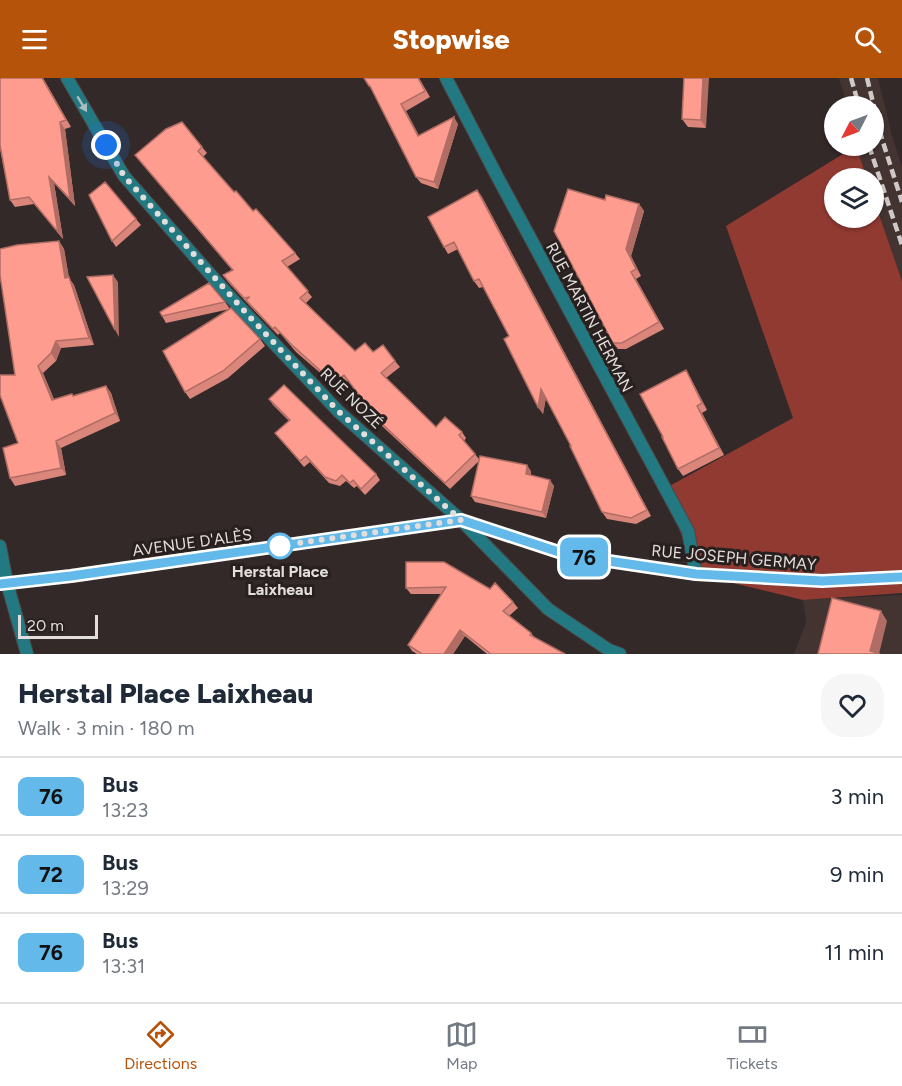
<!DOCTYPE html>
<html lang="en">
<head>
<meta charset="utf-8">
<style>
	:root { --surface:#fff; --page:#f6f6f7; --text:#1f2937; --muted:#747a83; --line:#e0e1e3; --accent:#b45309 }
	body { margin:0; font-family:Figtree,sans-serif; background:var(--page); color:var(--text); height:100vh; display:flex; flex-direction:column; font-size:22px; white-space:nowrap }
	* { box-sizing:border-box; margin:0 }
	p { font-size:20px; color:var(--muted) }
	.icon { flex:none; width:33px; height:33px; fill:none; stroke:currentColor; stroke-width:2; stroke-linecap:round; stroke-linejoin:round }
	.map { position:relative; height:576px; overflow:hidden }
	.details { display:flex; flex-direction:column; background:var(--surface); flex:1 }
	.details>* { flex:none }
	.badge { padding:0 12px; border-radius:9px; font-size:21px; line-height:39px }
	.needle { width:39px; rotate:228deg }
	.buttons { position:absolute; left:824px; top:18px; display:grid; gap:12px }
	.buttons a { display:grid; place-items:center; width:60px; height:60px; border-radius:50%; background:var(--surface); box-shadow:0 2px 4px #0004; font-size:30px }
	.scale { position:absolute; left:18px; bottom:15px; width:80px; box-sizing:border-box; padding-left:6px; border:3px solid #e3dddc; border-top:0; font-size:16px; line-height:21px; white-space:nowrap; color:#e3dddc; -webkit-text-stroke:4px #28201f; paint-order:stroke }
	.you { position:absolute; width:30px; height:30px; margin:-15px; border:4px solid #fff; border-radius:50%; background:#1a73e8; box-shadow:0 0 0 9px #1a73e833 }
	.map>.badge { position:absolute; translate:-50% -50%; box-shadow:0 0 0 3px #fff }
	.round { display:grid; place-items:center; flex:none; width:63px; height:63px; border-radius:24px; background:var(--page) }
	.overview { display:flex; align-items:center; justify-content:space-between; height:102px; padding:0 18px }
	h1 { font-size:28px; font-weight:800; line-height:45px }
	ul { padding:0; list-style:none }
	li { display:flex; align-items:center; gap:18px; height:78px; padding:0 18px; border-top:2px solid var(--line) }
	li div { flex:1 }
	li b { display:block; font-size:22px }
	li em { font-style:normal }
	li .badge { min-width:66px; font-weight:700; text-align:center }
	header { display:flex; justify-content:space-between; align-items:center; height:78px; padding:0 18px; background:var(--accent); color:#fff; font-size:27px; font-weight:800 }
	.menu { display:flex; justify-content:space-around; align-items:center; height:84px; border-top:2px solid var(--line); background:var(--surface); font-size:16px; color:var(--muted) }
	.menu a { display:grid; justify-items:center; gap:3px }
	.menu .current { color:var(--accent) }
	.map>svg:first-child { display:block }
</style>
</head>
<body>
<header><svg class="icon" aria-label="menu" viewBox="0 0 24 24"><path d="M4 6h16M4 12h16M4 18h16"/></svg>Stopwise<svg class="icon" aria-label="search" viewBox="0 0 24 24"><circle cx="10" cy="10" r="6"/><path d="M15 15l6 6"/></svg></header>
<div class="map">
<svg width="902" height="576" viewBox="0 0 902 576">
	<rect width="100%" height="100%" fill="#322928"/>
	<path fill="#433432" d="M839,0H878L892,58L902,89V203L873,119V100H867L856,68H873V28H847Z
		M902,517V576H794L806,544L803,522Z"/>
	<path fill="#913a32" d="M856,68L867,100H834V140H873V119L902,203V515L803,522L696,496L664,411L793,340L726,148Z"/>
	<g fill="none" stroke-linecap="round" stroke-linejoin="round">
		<defs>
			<path id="minor" d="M67,0L124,98L232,221L339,334L461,442L548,531L609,572L620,576
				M446,0L498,100L688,453L696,496
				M465,443L568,477L696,496L822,503L902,499
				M0,468L7,505L27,576"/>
			<path id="tertiary" d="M0,506L71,498L461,442"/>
		</defs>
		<use href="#minor" stroke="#4e4645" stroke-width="14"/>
		<use href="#tertiary" stroke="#4e4645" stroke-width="14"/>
		<use href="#minor" stroke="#227982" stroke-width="12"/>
		<use href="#tertiary" stroke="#227982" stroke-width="12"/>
		<path stroke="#d0c9c8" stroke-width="4.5" stroke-dasharray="9 4.5" stroke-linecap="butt" d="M851,0L859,28
			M867,0L882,61L902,124
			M869,68L902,167"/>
	</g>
	<path fill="#da867b" d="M0,0H43L71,49L65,51L75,128L54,105L63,161L34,126L15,129L10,122L0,70Z
		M364,0H419L430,19L406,33L419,58L458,46L438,111L421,105L416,99L374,15L369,8Z
		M684,0L706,50L688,49L682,41Z
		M202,69L207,75L203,79L234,114L295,175L300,181L287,189L312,219L306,225L355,273L373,274L395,283L400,289L386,300L436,349L462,354L466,360L464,363L479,381L531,393V397L554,408L546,440L475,424L471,418L479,383L450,411L383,349L348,303L339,311L296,274L280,255L278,257L249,227L228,204L223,197L232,192L135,77Z
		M477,112L482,119L651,438L636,446L607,441L602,434L571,368L546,320L543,336L538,329L509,258L483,209L479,210L474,203L458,171L448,176L444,169Z
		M605,122L639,126L644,133L631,178L641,198L636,201L664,251L626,271H618L613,265Z
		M136,141L141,147L116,169L112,163Z
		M59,163L64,171L69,200L74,207L94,267L61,270L56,283L43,295L54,322L72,316L74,318L106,308L111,315L120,343L61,370L66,397L15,408L10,400L18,365Z
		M225,224L230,231L260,261L265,268L228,300L190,321L185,314L230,231L166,245L162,238Z
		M686,292L690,299L707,332L702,335L724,377L683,398L678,391L663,359Z
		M269,321L376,396L380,402L365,417L357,408L354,410L346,403L340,408L329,405L310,384L304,389L275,355L289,343L273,327Z
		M406,484L513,524L518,530L509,538L531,555L535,560L565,576H487L465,558L453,576H417L412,573L408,567L442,516H411L406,510Z"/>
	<path fill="#b16d64" d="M42,0H43L71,49L66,42Z
		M703,0H709L706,50L701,42Z
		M401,26L406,33L423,65L418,58Z
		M454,39L458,46L438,111L434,104Z
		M60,44L65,51L75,128L70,121Z
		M49,99L54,105L63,161L58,154Z
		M477,112L482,119L651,438L647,432Z
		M639,126L644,133L631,178L641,198L636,191L626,171Z
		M59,163L64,171L69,200L74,207L94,267L89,260L65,200Z
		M631,194L636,201L664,251L659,244Z
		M113,197L118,204L119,259L115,252Z
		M56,263L61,270L56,283L51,275Z
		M38,288L43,295L58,330L52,322Z
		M686,292L690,299L707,332L702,325Z
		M106,308L111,315L120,343L115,335Z
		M541,311L546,318L543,336L538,329Z
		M697,328L702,335L724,377L719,370Z
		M56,363L61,370L66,397L61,390Z
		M527,387L531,393L530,402L526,396Z
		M550,402L554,408L546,440L542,434Z
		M881,533L887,543L879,576L870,573Z
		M460,552L465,558L453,576H444Z"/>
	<path fill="#fd9c8f" stroke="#b16d64" stroke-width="1.5" d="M0,0H42L66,42L60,44L70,121L49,99L58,154L29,119L10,122L0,67Z
		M364,0H418L425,13L401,26L418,58L454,39L434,104L416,99L370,8H369Z
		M684,0H703L701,42L682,41Z
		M182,44L202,69L198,73L234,114L236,113L253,133L256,131L295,175L282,183L308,213L300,220L355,273L365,265L373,274L383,267L395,283L381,295L436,349L445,339L462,354L459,357L475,376L445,405L378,342L344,297L334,305L292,267L275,249L273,251L246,222L250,219L244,220L223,197L233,192L135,77L166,51Z
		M105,104L136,141L112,163L89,117Z
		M568,111L605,122L606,117L639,126L626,171L636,191L631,194L659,244L622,265H613L554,153Z
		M477,112L647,432L631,440L602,434L570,368H571L541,311L538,329L504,261L509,258L479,201L474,203L454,164L444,169L428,139Z
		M59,163L65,200L69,199L89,260L56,263L51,275L38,288L52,322L72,316L73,318L106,308L115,335L56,363L61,390L10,400L3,370L18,365L0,317V297H15L0,197V171L17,167Z
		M113,197L115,252L87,199Z
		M209,205L225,224L162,238L160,234Z
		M231,230L260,261L223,293L185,314L163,273Z
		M686,292L702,325L697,328L719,370L678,391L662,359H663L640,316Z
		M284,307L376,396L361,411L353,402L350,405L342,397L336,403L325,399L306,378L300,383L275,355L290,342L269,321Z
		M480,378L527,387L526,396L550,402L542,434L471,418Z
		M406,484H444L490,511L495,505L513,524L503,533L531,555L530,557L565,576H491L460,552L444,576H422L408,567L446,509L406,510Z
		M832,520L881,533L870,573L880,576H818Z"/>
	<defs><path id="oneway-solid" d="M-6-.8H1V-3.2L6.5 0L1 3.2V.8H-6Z" transform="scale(1.5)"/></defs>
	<use fill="#a9bfc1" href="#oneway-solid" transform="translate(82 26) rotate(59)"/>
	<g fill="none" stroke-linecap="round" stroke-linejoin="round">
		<defs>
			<path id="line" d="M0,506L71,498L461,442L568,477L696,496L822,503L902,499"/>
		</defs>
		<use href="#line" stroke="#fff" stroke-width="14"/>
		<use href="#line" stroke="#63b9e9" stroke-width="9"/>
		<path stroke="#e3dddc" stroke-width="6" stroke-dasharray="0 10.8" d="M106,67L124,98L248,237L339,334L461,442L277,468H280"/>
	</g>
	<circle fill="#fff" stroke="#63b9e9" stroke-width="3" cx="280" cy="468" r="12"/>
	<g text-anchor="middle" stroke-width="6" stroke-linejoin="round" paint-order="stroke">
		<g font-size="16" fill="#e3dddc" stroke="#28201f">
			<text transform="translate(590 239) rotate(62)" y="6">RUE MARTIN HERMAN</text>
			<text transform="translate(352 320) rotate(44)" y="6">RUE NOZÉ</text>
			<text transform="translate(192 464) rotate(-8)" y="6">AVENUE D'ALÈS</text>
			<text transform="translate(734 479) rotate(5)" y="6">RUE JOSEPH GERMAY</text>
		</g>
		<g font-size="16" font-weight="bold" fill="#e3dddc" stroke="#28201f">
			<text x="280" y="499">Herstal Place<tspan x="280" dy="18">Laixheau</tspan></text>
		</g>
	</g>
</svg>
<div class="buttons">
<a><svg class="needle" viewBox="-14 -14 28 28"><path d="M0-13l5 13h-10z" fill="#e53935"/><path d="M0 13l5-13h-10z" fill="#747a83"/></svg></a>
<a><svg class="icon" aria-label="layers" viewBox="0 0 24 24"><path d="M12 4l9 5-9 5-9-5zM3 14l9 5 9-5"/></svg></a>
</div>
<div class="scale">20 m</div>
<div class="you" style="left:106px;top:67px"></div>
<b class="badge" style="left:584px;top:479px;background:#63b9e9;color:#111">76</b>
</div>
<section class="details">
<div class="overview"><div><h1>Herstal Place Laixheau</h1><p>Walk · 3 min · 180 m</p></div><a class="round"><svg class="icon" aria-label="heart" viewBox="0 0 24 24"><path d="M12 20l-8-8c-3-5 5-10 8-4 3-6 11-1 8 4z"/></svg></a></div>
<ul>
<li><span class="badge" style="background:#63b9e9;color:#111">76</span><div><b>Bus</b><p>13:23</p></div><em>3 min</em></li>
<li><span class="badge" style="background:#63b9e9;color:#111">72</span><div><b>Bus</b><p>13:29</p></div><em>9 min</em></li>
<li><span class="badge" style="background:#63b9e9;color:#111">76</span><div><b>Bus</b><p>13:31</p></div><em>11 min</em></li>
</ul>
</section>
<nav class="menu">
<a class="current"><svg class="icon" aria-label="directions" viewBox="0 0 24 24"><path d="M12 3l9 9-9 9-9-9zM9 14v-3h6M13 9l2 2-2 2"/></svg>Directions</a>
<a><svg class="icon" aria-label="map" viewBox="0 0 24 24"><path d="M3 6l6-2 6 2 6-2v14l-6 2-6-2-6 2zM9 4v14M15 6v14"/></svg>Map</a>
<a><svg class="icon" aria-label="tickets" viewBox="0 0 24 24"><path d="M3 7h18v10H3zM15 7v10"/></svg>Tickets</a>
</nav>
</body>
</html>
